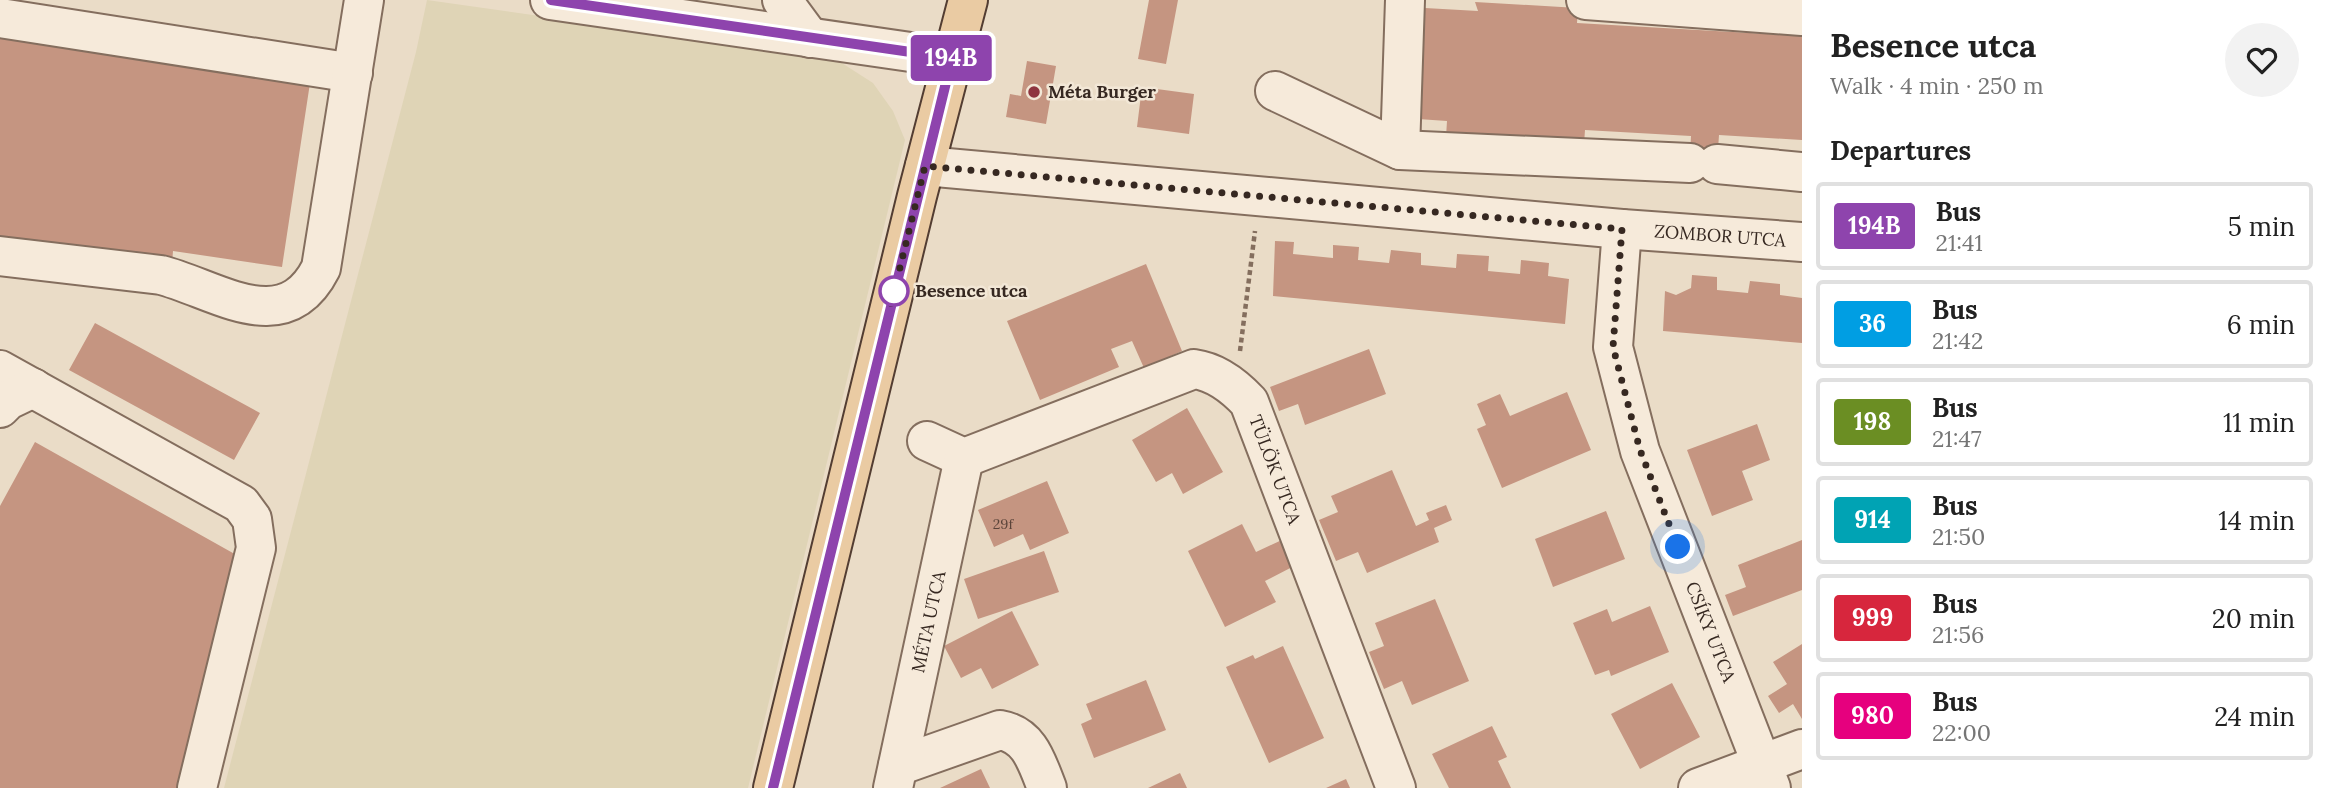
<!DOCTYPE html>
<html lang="en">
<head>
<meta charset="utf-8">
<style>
	:root { --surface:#fff; --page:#f2f2f2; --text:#222; --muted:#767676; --line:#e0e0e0 }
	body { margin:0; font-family:Lora,serif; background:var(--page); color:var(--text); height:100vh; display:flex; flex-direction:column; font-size:26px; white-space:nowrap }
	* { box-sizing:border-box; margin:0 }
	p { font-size:23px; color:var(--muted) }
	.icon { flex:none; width:38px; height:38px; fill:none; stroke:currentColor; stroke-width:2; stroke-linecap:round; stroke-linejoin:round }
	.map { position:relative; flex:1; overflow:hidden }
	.side { display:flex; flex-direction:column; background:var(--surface); width:525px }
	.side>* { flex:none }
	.badge { padding:0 14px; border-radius:5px; font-size:24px; line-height:46px }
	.you { position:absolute; width:35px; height:35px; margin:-18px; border:5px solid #fff; border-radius:50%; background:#1a73e8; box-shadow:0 0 0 10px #1a73e833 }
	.map>.badge { position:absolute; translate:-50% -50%; box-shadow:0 0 0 4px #fff }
	h2 { padding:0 28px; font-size:26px; line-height:63px }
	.round { display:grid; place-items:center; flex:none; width:74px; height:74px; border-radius:37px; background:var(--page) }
	.headline { display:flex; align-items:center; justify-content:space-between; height:119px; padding:0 28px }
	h1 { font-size:33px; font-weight:800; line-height:52px }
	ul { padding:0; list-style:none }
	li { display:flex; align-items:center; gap:21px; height:88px; margin:0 14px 10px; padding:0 14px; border:4px solid var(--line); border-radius:7px }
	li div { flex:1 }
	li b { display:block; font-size:26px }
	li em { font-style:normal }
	li .badge { min-width:77px; font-weight:700; text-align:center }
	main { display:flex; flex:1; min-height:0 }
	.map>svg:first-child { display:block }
</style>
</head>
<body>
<main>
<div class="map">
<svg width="1802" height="788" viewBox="0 0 1802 788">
	<rect width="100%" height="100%" fill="#eadcc7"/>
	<path fill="#dfd4b6" d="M427,0L834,58L873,83L893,111L905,140L748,788H224L416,52Z"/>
	<path fill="#c59581" d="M1149,0H1178L1166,64L1138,59Z
		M1475,2L1578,8L1577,23L1802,36V140L1719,135L1716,178L1689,176L1691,136L1585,130L1584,144L1446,137L1447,121L1418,119L1425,8L1478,11Z
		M0,37L310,83L282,267L173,251L172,264L0,238Z
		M1027,61L1056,66L1046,124L1006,117L1010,94L1021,96Z
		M1142,87L1194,94L1189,134L1137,127Z
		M1275,241L1294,242L1293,254L1333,258V245L1359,247L1358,260L1389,263L1391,250L1421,253V265L1456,268L1457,254L1489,256L1488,271L1520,274L1521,260L1549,263L1548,276L1569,279L1565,324L1273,296Z
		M1146,264L1182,351L1144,368L1132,341L1111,349L1119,367L1040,400L1007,321Z
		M1692,275L1717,277V290L1748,293L1750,281L1780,284V295L1802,298V343L1663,331L1665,291L1676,295L1691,288Z
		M95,323L260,413L234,460L69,370Z
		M1369,349L1386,394L1305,425L1298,404L1279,411L1270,387Z
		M1567,392L1591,450L1502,488L1477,429L1486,425L1477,404L1500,394L1510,416Z
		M1187,408L1223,472L1183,494L1172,473L1156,482L1132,440Z
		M1757,424L1770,460L1742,471L1753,500L1712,516L1687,450Z
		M35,442L240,557L183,788H0V506Z
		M1392,470L1416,526L1429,520L1426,513L1446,505L1452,520L1434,528L1439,542L1367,573L1358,552L1336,561L1319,520L1338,512L1331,496Z
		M1047,481L1069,533L1030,550L1023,534L994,547L978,510Z
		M1606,511L1625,559L1553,587L1535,539Z
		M1242,524L1256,552L1284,539L1296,565L1265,581L1276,602L1225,627L1188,551Z
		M1802,540V590L1733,616L1725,595L1746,587L1738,565Z
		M1044,551L1059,592L978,619L964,579Z
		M1435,599L1469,681L1412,705L1402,681L1384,689L1369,652L1384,646L1375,623Z
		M1650,606L1669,652L1611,676L1609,670L1595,675L1573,623L1607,609L1612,622Z
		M1012,611L1039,665L992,689L981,668L961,678L944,646Z
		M1802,644V719L1793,704L1779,713L1768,696L1787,684L1773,662Z
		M1283,646L1324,738L1269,763L1226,667L1253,655L1255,659Z
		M1146,680L1166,730L1094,758L1081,724L1092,719L1086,704Z
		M1672,683L1700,737L1640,769L1611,714Z
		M1492,726L1507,757L1498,761L1511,788H1449L1432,754Z
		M981,769L990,788H940Z
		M1180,773L1187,788H1148Z
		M1346,779L1350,788H1326Z"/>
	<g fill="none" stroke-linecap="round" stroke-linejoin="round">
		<defs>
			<g id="minor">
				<path d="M550,0L952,58"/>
				<path d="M782,0L810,38"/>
				<path d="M1586,0L1802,16"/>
				<path d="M0,18L353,73"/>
				<path d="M1275,91L1400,150L1690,163"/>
				<path d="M1400,150L1405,0"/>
				<path d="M1717,164L1802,172"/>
				<path id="s1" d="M925,166L1622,229L1802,242"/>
				<path id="s2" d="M1622,229L1613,347L1640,451L1771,788"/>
				<path d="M0,256L161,275C216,289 284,341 321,268L364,0"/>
				<path d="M0,370L241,504L252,519L256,548L197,788"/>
				<path d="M0,408L8,400L33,388"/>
				<path id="s3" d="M927,441L964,458L1194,369C1216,372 1234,386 1249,402L1396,788"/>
				<path d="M898,766L1000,730C1030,735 1037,763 1047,788"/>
				<path id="s4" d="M893,788L964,458"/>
				<path d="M1698,788L1802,749"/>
			</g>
			<path id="major" d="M773,788L917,196L968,0"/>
		</defs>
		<use href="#minor" stroke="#846e5e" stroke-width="42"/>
		<use href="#major" stroke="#533d32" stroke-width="42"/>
		<path stroke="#846e5e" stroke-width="4.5" stroke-dasharray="5 3.5" stroke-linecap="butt" d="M1240,351L1255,231"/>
		<use href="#minor" stroke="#f6eada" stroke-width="38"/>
		<use href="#major" stroke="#eacba3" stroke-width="38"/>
	</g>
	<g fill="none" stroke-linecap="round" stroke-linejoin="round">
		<defs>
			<path id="line" d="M551,0L952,58L773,788"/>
		</defs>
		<use href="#line" stroke="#fff" stroke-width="16"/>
		<use href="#line" stroke="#8e44ad" stroke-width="10"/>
		<path stroke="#362821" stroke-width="7" stroke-dasharray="0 12.6" d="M894,291L891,304L925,166L1622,229L1613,347L1640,450L1678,547"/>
	</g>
	<circle fill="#8e343f" stroke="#f2e7d6" stroke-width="2.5" cx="1034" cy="92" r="7"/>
	<circle fill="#fff" stroke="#8e44ad" stroke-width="3.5" cx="894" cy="291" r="14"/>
	<g text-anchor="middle" stroke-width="5" stroke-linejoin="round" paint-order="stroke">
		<g font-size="14" fill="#5a4339">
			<text x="1003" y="529">29f</text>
		</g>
		<g font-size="18" font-weight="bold" fill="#362821" stroke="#f2e7d6" text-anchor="start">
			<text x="1048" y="98">Méta Burger</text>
		</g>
		<g font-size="18" fill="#362821" stroke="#f2e7d6">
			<text dy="6" stroke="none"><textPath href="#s1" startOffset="798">ZOMBOR UTCA</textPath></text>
			<text dy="6" stroke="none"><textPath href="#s3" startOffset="425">TÜLÖK UTCA</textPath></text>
			<text dy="6" stroke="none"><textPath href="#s4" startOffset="170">MÉTA UTCA</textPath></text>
			<text dy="6" stroke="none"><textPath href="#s2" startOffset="420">CSÍKY UTCA</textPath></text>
		</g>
		<g font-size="18" font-weight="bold" fill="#362821" stroke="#f2e7d6" text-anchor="start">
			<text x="915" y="297">Besence utca</text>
		</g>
	</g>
</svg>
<div class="you" style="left:1678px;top:547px"></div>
<b class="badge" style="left:951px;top:58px;background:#8e44ad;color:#fff">194B</b>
</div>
<section class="side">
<div class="headline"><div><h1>Besence utca</h1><p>Walk · 4 min · 250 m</p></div><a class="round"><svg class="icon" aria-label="heart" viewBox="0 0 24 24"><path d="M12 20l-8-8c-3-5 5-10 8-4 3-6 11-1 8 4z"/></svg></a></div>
<h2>Departures</h2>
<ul>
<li><span class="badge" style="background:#8e44ad;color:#fff">194B</span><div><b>Bus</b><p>21:41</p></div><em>5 min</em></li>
<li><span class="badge" style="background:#009ee3;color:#fff">36</span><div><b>Bus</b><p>21:42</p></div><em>6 min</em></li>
<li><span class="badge" style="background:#6b8e23;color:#fff">198</span><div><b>Bus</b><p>21:47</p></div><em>11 min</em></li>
<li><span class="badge" style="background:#00a3b4;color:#fff">914</span><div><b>Bus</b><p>21:50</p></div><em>14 min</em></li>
<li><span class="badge" style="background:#d7263d;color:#fff">999</span><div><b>Bus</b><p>21:56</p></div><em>20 min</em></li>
<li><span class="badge" style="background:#e6007e;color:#fff">980</span><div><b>Bus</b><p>22:00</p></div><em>24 min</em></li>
</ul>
</section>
</main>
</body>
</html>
